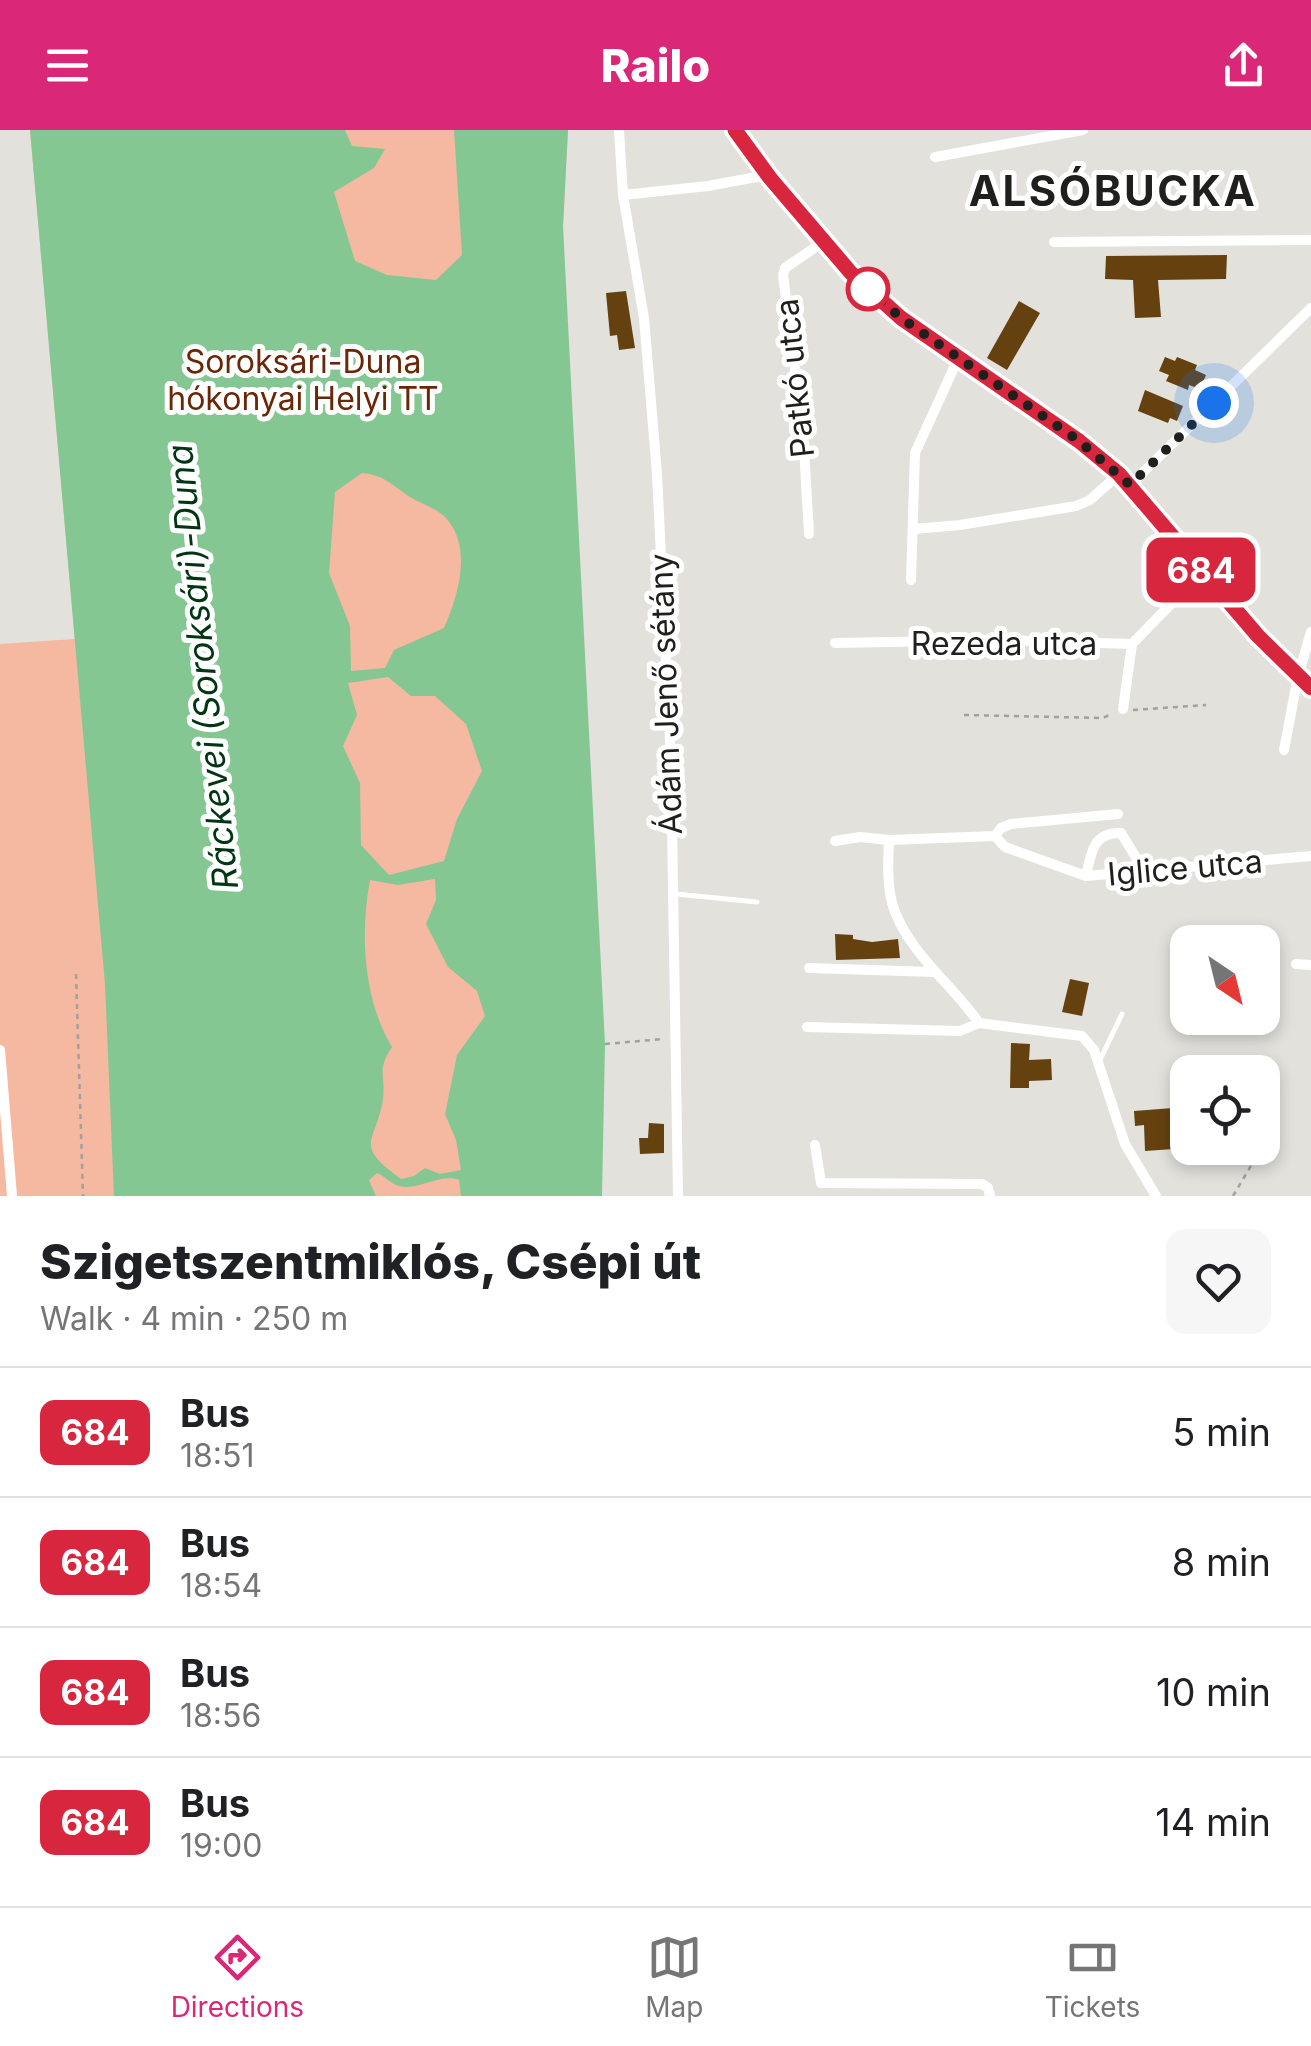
<!DOCTYPE html>
<html lang="en">
<head>
<meta charset="utf-8">
<style>
	:root { --surface:#fff; --page:#f6f6f6; --text:#202124; --muted:#757577; --line:#e0e0e0; --accent:#db2777 }
	body { margin:0; font-family:Inter,sans-serif; background:var(--page); color:var(--text); height:100vh; display:flex; flex-direction:column; font-size:38px; white-space:nowrap }
	* { box-sizing:border-box; margin:0 }
	p { font-size:32px; color:var(--muted) }
	.icon { flex:none; width:55px; height:55px; fill:none; stroke:currentColor; stroke-width:2; stroke-linecap:round; stroke-linejoin:round }
	.map { position:relative; height:1066px; overflow:hidden }
	.sheet { display:flex; flex-direction:column; background:var(--surface); flex:1 }
	.sheet>* { flex:none }
	.badge { padding:0 20px; border-radius:15px; font-size:35px; line-height:65px }
	.needle { width:65px; rotate:145deg }
	.tools { position:absolute; left:1170px; top:795px; display:grid; gap:20px }
	.tools a { display:grid; place-items:center; width:110px; height:110px; border-radius:20px; background:var(--surface); box-shadow:0 5px 15px #0003; font-size:50px }
	.you { position:absolute; width:50px; height:50px; margin:-25px; border:8px solid #fff; border-radius:50%; background:#1a73e8; box-shadow:0 0 0 15px #1a73e833 }
	.map>.badge { position:absolute; translate:-50% -50%; box-shadow:0 0 0 5px #fff }
	.round { display:grid; place-items:center; flex:none; width:105px; height:105px; border-radius:20px; background:var(--page) }
	.head { display:flex; align-items:center; justify-content:space-between; height:170px; padding:0 40px }
	h1 { font-size:48px; font-weight:800; line-height:75px }
	ul { padding:0; list-style:none }
	li { display:flex; align-items:center; gap:30px; height:130px; padding:0 40px; border-top:2px solid var(--line) }
	li div { flex:1 }
	li b { display:block; font-size:38px }
	li em { font-style:normal }
	li .badge { min-width:110px; font-weight:700; text-align:center }
	header { display:flex; justify-content:space-between; align-items:center; height:130px; padding:0 40px; background:var(--accent); color:#fff; font-size:45px; font-weight:800 }
	.tab-bar { display:flex; justify-content:space-around; align-items:center; height:140px; border-top:2px solid var(--line); background:var(--surface); font-size:28px; color:var(--muted) }
	.tab-bar a { display:grid; justify-items:center; gap:5px }
	.tab-bar .active { color:var(--accent) }
	.map>svg:first-child { display:block }
</style>
</head>
<body>
<header><svg class="icon" aria-label="menu" viewBox="0 0 24 24"><path d="M4 6h16M4 12h16M4 18h16"/></svg>Railo<svg class="icon" aria-label="share" viewBox="0 0 24 24"><path d="M12 15V3M7 8l5-5 5 5M5 13v7h14v-7"/></svg></header>
<div class="map">
<svg width="1311" height="1066" viewBox="0 0 1311 1066">
	<rect width="100%" height="100%" fill="#e2e1dc"/>
	<path fill="#f5b8a0" d="M30,0H568L563,96L577,1066H0V514L75,509Z"/>
	<path fill="#85c793" fill-rule="evenodd" d="M30,0H345L352,16L385,19L374,38L334,62L355,131L387,145L436,150L462,125L454,0H568L563,96L605,914L602,1066H461L459,1050C439,1043 420,1061 399,1056C391,1054 385,1046 377,1043L369,1050L376,1066H114L105,854ZM362,343C384,345 392,355 410,367C420,373 435,378 444,386C474,416 458,466 444,498L394,520L385,538L351,541L350,496L329,443L335,362ZM388,547L411,566H435L466,594L482,641L457,689L444,731L389,745L361,715L360,653L343,616L357,585L348,553ZM435,749L436,770L426,794L448,837L477,861L485,886L457,925L445,984L456,1010L461,1040L440,1044L425,1038L414,1046L401,1049C352,1013 376,1014 383,969C386,945 376,941 392,917C363,869 360,804 370,750L398,755Z"/>
	<path fill="#654110" d="M1227,125L1226,149L1158,150L1161,187L1135,188L1133,150L1105,149L1106,126Z
		M626,161L635,218L619,220L617,205L610,206L606,163Z
		M1019,171L1040,183L1007,240L987,228Z
		M1165,227L1175,231L1177,227L1197,235L1195,240L1206,245L1200,259L1189,255L1188,260L1166,251L1169,245L1159,241Z
		M1145,260L1183,276L1177,291L1170,288L1168,293L1138,281Z
		M835,804L853,805V809L872,812L898,809L900,828L836,830Z
		M1070,849L1089,853L1082,886L1062,882Z
		M1011,913L1030,914L1029,930L1051,929L1052,950L1029,951V958H1010Z
		M1186,977L1188,1018L1145,1021L1144,995L1135,996L1134,981Z
		M649,993L664,994V1023L640,1024L639,1008H648Z"/>
	<g fill="none" stroke-linecap="round" stroke-linejoin="round">
		<path stroke="#a1a19d" stroke-width="2.5" stroke-dasharray="5 5" stroke-linecap="butt" d="M1133,580L1206,575
			M964,585L1103,588L1111,584
			M76,844L83,1066
			M605,914L663,909
			M1233,1066L1252,1034L1260,1030"/>
		<path stroke="#fff" stroke-width="5" d="M676,764L757,772
			M1099,932L1122,884"/>
		<path stroke="#fff" stroke-width="10" d="M619,0L623,65L644,188L657,344L671,633L678,1066
			M935,27L1083,0
			M623,65L708,56L767,45
			M1054,112L1311,110
			M1130,355L1311,178
			M914,399L960,395L1076,376L1090,370L1119,344
			M809,404L803,300L783,145L785,138L823,112
			M911,450L915,323L958,229
			M835,513L1000,510L1132,514L1202,442
			M1123,579L1132,514
			M1284,620L1298,546L1311,502
			M995,706L1001,698L1011,694L1118,684
			M889,710C888,731 887,752 892,773C906,821 952,854 979,893L1082,906L1094,920L1125,1014L1156,1066
			M835,711L860,707L889,710L995,706L1005,717L1086,746L1311,726
			M1086,746C1091,723 1093,702 1121,703L1143,739
			M1296,834L1311,835
			M809,838L934,842
			M807,897L960,901L979,893
			M0,920L12,1066
			M815,1015L821,1053L982,1054L988,1058L990,1066"/>
		<path stroke="#fff" stroke-width="12" d="M736,0L770,48L851,143L901,189L1079,311L1119,344L1258,505L1311,558"/>
	</g>
	<g fill="none" stroke-linecap="round" stroke-linejoin="round">
		<defs>
			<path id="line" d="M735,0L770,48L851,143L901,188L1079,311L1119,344L1258,506L1311,558"/>
		</defs>
		<use href="#line" stroke="#fff" stroke-width="22"/>
		<use href="#line" stroke="#d7263d" stroke-width="15"/>
		<path stroke="#1f1f1d" stroke-width="10" stroke-dasharray="0 18" d="M868,159L901,188L1079,311L1130,355L1214,273"/>
	</g>
	<circle fill="#fff" stroke="#d7263d" stroke-width="5" cx="868" cy="159" r="20"/>
	<g text-anchor="middle" stroke-width="10" stroke-linejoin="round" paint-order="stroke">
		<g font-size="32" fill="#692707" stroke="#fff">
			<text x="303" y="243">Soroksári-Duna<tspan x="303" dy="37">hókonyai Helyi TT</tspan></text>
		</g>
		<g font-size="32" fill="#1f1f1d" stroke="#fff">
			<text transform="translate(795 248) rotate(-96)" y="11">Patkó utca</text>
			<text x="1004" y="525">Rezeda utca</text>
			<text transform="translate(666 564) rotate(-92)" y="11">Ádám Jenő sétány</text>
			<text transform="translate(1185 738) rotate(-5)" y="11">Iglice utca</text>
		</g>
		<g font-size="35" font-style="italic" fill="#013514" stroke="#fff">
			<text transform="translate(203 537) rotate(-96)" y="12">Ráckevei (Soroksári)-Duna</text>
		</g>
		<g font-size="42" font-weight="bold" letter-spacing="2.5" fill="#1f1f1d" stroke="#fff">
			<text x="1113" y="76">ALSÓBUCKA</text>
		</g>
	</g>
</svg>
<div class="tools">
<a><svg class="needle" viewBox="-14 -14 28 28"><path d="M0-13l5 13h-10z" fill="#e53935"/><path d="M0 13l5-13h-10z" fill="#757577"/></svg></a>
<a><svg class="icon" aria-label="locate" viewBox="0 0 24 24"><circle cx="12" cy="12" r="6"/><path d="M12 2v4M12 18v4M2 12h4M18 12h4"/></svg></a>
</div>
<div class="you" style="left:1214px;top:273px"></div>
<b class="badge" style="left:1201px;top:440px;background:#d7263d;color:#fff">684</b>
</div>
<section class="sheet">
<div class="head"><div><h1>Szigetszentmiklós, Csépi út</h1><p>Walk · 4 min · 250 m</p></div><a class="round"><svg class="icon" aria-label="heart" viewBox="0 0 24 24"><path d="M12 20l-8-8c-3-5 5-10 8-4 3-6 11-1 8 4z"/></svg></a></div>
<ul>
<li><span class="badge" style="background:#d7263d;color:#fff">684</span><div><b>Bus</b><p>18:51</p></div><em>5 min</em></li>
<li><span class="badge" style="background:#d7263d;color:#fff">684</span><div><b>Bus</b><p>18:54</p></div><em>8 min</em></li>
<li><span class="badge" style="background:#d7263d;color:#fff">684</span><div><b>Bus</b><p>18:56</p></div><em>10 min</em></li>
<li><span class="badge" style="background:#d7263d;color:#fff">684</span><div><b>Bus</b><p>19:00</p></div><em>14 min</em></li>
</ul>
</section>
<nav class="tab-bar">
<a class="active"><svg class="icon" aria-label="directions" viewBox="0 0 24 24"><path d="M12 3l9 9-9 9-9-9zM9 14v-3h6M13 9l2 2-2 2"/></svg>Directions</a>
<a><svg class="icon" aria-label="map" viewBox="0 0 24 24"><path d="M3 6l6-2 6 2 6-2v14l-6 2-6-2-6 2zM9 4v14M15 6v14"/></svg>Map</a>
<a><svg class="icon" aria-label="tickets" viewBox="0 0 24 24"><path d="M3 7h18v10H3zM15 7v10"/></svg>Tickets</a>
</nav>
</body>
</html>
